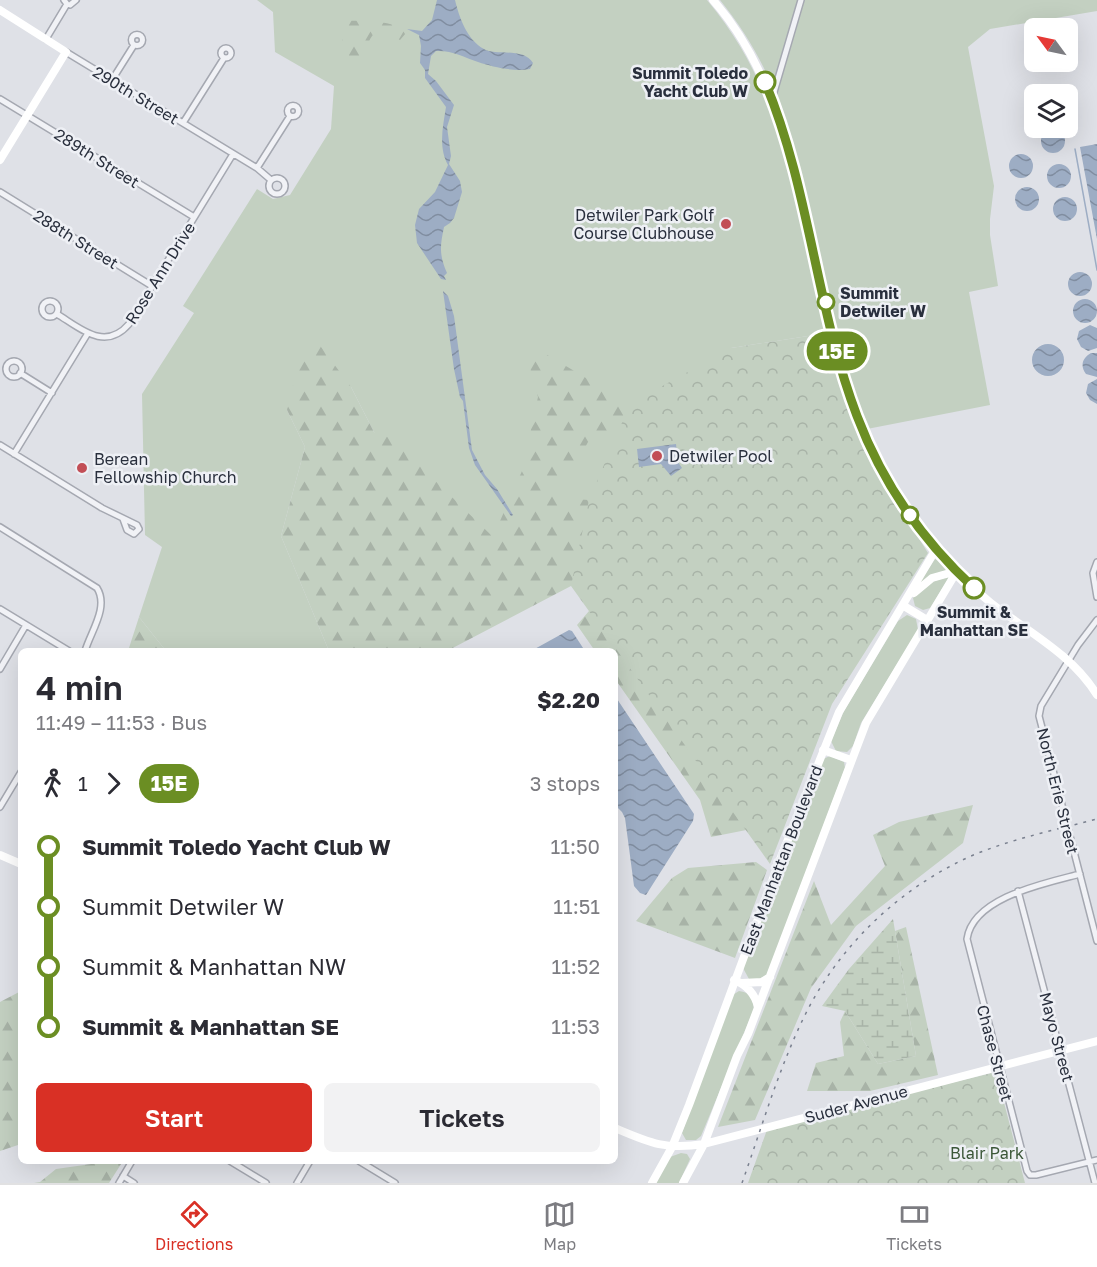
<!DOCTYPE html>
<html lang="en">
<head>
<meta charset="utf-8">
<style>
	:root { --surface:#fff; --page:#f2f2f3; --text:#2b2b33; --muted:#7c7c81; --line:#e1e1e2; --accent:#d93025 }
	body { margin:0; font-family:"Golos Text",sans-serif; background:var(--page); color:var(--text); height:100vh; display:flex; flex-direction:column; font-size:22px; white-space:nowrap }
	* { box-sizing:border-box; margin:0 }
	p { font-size:20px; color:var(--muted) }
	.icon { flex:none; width:33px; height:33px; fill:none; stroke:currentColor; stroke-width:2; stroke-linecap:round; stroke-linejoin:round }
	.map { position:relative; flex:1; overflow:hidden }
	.side { position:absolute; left:18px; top:648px; width:600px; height:516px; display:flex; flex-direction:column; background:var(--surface); border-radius:9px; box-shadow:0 6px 24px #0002 }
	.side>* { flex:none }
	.badge { padding:0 12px; border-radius:20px; font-size:21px; line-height:39px }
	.needle { width:39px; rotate:303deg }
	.buttons { position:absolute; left:1024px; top:18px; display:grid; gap:12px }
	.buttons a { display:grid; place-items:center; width:54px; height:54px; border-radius:9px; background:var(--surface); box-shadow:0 6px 24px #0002; font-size:30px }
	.map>.badge { position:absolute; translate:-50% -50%; box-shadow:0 0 0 3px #fff }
	.legs { display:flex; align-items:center; gap:9px; height:66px; padding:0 18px; font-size:20px }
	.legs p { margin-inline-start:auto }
	.headline { display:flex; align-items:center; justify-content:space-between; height:102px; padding:0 18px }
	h1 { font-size:33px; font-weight:600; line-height:45px }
	.cta { display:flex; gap:12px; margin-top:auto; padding:12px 18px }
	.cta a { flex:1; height:69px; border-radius:9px; background:var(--accent); color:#fff; font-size:24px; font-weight:600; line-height:69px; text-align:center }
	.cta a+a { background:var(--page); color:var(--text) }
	ul { padding:0 18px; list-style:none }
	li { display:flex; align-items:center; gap:21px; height:60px; font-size:22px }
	li i { display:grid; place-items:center; width:9px; height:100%; margin:0 8px; background:currentColor }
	li i::after { content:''; width:15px; height:15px; margin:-8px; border:4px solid; border-radius:50%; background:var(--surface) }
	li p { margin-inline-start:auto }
	li:first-child i { background:linear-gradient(#0000 50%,currentColor 0) }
	li:last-child i { background:linear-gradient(currentColor 50%,#0000 0) }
	.tabs { display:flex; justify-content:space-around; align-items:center; height:84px; border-top:2px solid var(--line); background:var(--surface); font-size:16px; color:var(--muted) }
	.tabs a { display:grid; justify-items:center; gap:3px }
	.tabs .on { color:var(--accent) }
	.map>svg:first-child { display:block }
</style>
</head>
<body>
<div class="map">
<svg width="1097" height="1183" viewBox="0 0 1097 1183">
	<defs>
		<pattern id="forest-firs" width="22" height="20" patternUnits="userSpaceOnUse" patternTransform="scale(1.5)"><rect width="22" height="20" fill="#c3d0c1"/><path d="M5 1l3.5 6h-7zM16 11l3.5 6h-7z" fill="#a8b3a7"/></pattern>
		<pattern id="wetland-marsh" width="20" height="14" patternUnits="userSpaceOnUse" patternTransform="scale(1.5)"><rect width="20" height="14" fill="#c3d0c1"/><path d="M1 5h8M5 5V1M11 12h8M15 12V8" fill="none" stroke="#a8b3a7"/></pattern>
		<pattern id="park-crowns" width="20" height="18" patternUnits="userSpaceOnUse" patternTransform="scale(1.5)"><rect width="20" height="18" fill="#c3d0c1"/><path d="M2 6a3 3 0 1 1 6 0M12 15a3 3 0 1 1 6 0" fill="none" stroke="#a8b3a7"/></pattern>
		<pattern id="water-waves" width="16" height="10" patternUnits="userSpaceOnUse" patternTransform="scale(1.5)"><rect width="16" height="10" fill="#9dadc4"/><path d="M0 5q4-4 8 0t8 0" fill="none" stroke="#808da0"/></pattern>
	</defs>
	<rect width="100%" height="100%" fill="#dfe1e7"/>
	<path fill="#c3d0c1" d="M257,0H707C763,67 779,130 799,212C808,253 818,293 827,333L731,348L707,490L497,551L374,432L351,387L287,410L305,447L281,536L329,651H166L139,617L162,547L145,535L142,394L194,313L183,306L257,189L273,199L290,195L331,129L334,86L275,52L273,12Z
		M720,0H1097V11L990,29L968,47L994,186L990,219V235L998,286L969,292L990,405L867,429L849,379L792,144C778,90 755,43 720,0Z
		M935,559L938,560L947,570L932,575L918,585Z
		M950,576L930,608L923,610L915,606L913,598L926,584Z
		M907,615L916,619L918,630L861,723L853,746L847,752L836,751L831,741L844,711L898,621Z
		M830,756L844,762L845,768L767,975L759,979H749L743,968L823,759Z
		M739,991C750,992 753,999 754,1009L701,1136L696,1140H686L682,1133L731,996Z
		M681,1153L687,1154L690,1159L679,1183H656L670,1157Z"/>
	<path fill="url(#forest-firs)" d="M338,20C363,22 393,18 413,35L406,33L400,40L393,36L375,33C364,42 369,59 356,68L354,67L343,43Z
		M316,340L351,387L374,432L391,438L493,537L522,471L538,397L522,340L630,404L615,438L588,442L558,498L589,500L639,495L669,522L571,586L447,651H329L281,536L305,447L287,410L301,352Z
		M601,597L772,825L711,837L700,800L615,679V651H595L577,625Z
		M139,617L166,651H128Z
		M973,805L963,843L856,926L811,988L755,1120L718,1127L814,881L831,925L885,866L873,835L899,822Z
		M756,862L767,870L735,958L636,921L672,878L688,868Z
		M906,927L938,1075L870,1091H807L816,1063L844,1056L840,1022L845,1011L878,1064L916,1056L895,931Z
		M21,991V1141L18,1145L0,1151V1002Z
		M112,1161H123L109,1183H34L40,1182L56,1169Z"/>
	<path fill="url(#wetland-marsh)" d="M893,919L916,1056L878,1064L845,1011L822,1006L849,969Z"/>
	<path fill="url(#park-crowns)" d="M827,333L840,382L864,451L928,553L832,704L770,864L571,586L589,500L630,404L731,348Z
		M996,1072L1025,1183H748L768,1127Z"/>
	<path fill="url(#water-waves)" d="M437,0H455C459,17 467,40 484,49C494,56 524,47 533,63L530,69C514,72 493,67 478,62C464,57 451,50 436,51L431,56L428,74L436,81L454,105L447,127L451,156L449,164L460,181L462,192L454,218L450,223L444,227C440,246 439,255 447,273L444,276L446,280L441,279L417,243L415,225L419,209L435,192L448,165C438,147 443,126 446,107L425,78V70L420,63L421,46L419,35L407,29L422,31L432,20Z
		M1041 141a12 12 0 1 1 24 0a12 12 0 1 1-24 0Z
		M1097,144V239L1080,147Z
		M1009 166a12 12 0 1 1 24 0a12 12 0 1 1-24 0Z
		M1047 176a12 12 0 1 1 24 0a12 12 0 1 1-24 0Z
		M1015 199a12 12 0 1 1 24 0a12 12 0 1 1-24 0Z
		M1053 209a12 12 0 1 1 24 0a12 12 0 1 1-24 0Z
		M1068 284a12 12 0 1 1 24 0a12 12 0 1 1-24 0Z
		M443,291L448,296L454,316L472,450L485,475L497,489L513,515L511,516L475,465L469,448L463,401L460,397L454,369Z
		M1073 311a12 12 0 1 1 24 0a12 12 0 1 1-24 0Z
		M1090,325L1097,328V348L1088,351L1081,347L1077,339L1079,331Z
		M1032 360a16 16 0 1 1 32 0a16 16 0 1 1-32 0Z
		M1091,353H1097V377L1086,374C1080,366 1082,358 1091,353Z
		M1097,379V404L1090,400L1086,393L1088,384Z
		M676,444L678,462L682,468L671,476L661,464L639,467L637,449Z
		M569,630L572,631L585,651H531Z
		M615,696L694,814L693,821L646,895L640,893L634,886L625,818L622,812L615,805Z"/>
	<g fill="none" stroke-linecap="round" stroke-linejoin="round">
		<path stroke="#9dadc4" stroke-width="1.5" d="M1075,149L1097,270"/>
		<defs>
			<path id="street" d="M64,0L67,4L70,5L76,0
				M131.5 40a5.5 5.5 0 1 1 11 0a5.5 5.5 0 1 1-11 0Z
				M46,39L67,4
				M221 53a5 5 0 1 1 10 0a5 5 0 1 1-10 0Z
				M66,52L257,168L271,180
				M112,80L134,45
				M0,99L194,217
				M772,99L801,0
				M287.5 111a5.5 5.5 0 1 1 11 0a5.5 5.5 0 1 1-11 0Z
				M183,123L224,58
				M257,168L290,116
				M269 186a8 8 0 1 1 16 0a8 8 0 1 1-16 0Z
				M0,192L152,286
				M42 309a8 8 0 1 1 16 0a8 8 0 1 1-16 0Z
				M57,314C80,328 105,352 129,324L233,154
				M6 369a8 8 0 1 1 16 0a8 8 0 1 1-16 0Z
				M20,373L52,393
				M0,445L102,508L137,525L139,529L134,534L127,530L123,519
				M14,454L88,333
				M0,527L97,588C109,607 91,631 85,651
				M1097,562L1093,573L1097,597
				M0,609L69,651
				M1097,620L1078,645L1041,706L1039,716L1097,941
				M0,669L26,625
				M0,807L21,772
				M1080,874C1046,883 973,897 967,939L1027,1171L1030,1175H1036L1097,1160
				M1018,891L1095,1183
				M230,1161L266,1183
				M359,1161L395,1183
				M123,1176L134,1183
				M119,1183L132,1161
				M297,1183L310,1161"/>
		</defs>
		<use href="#street" stroke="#a5a8b1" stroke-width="8"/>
		<use href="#street" stroke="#f1f2f6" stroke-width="5"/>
		<path stroke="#fff" stroke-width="8" d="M713,0C766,60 785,135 803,211C812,245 820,278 828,312C840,365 853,419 880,467C908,518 945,566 991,603C1028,632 1072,654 1097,695
			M0,10L66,52L0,160
			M914,593L932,578L957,571
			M904,606L927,620
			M823,750L851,760
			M0,855L21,864
			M734,980C747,985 755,994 758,1007
			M742,983L762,982L770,977
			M615,1128C650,1143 665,1150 704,1144L1097,1041
			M652,1183L672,1147L689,1105L781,857L839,712L936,549
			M683,1183L704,1144L737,1056L748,1034L866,723L957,571"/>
		<path stroke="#7a808f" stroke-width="1.5" stroke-dasharray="3 6" stroke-linecap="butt" d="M742,1183C762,1127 779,1067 806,1013C841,944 900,888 971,856C1011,839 1055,830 1097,819"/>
	</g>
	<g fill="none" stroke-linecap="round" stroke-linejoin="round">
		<defs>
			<path id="line-1" d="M765,82C810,189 816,309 857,416C882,482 923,541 974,588"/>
		</defs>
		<use href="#line-1" stroke="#fff" stroke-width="14"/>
		<use href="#line-1" stroke="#6b8e23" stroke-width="9"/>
	</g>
	<g fill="#fff" stroke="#6b8e23" stroke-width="3">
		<circle cx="765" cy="82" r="10"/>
		<circle cx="826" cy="302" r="8"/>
		<circle cx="910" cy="515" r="8"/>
		<circle cx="974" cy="588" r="10"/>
	</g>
	<g fill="#c24e56" stroke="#eef0f5" stroke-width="2">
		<circle cx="726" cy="224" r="6"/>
		<circle cx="657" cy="456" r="6"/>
		<circle cx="82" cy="468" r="6"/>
	</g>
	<g text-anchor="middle" stroke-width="5" stroke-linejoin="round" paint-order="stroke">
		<g font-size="16" font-weight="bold" fill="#292f3d" stroke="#eef0f5" text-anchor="end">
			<text x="748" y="79">Summit Toledo<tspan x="748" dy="18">Yacht Club W</tspan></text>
			<text x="840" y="299" text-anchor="start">Summit<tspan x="840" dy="18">Detwiler W</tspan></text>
			<text x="974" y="618" text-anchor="middle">Summit &amp;<tspan x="974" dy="18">Manhattan SE</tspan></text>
		</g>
		<g font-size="16" fill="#292f3d" stroke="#eef0f5">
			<text transform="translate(136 95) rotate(31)" y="6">290th Street</text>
			<text transform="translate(97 158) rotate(32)" y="6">289th Street</text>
			<text transform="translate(76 239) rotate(32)" y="6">288th Street</text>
			<text transform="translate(160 273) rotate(-58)" y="6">Rose Ann Drive</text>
			<text transform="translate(1058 791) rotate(76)" y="6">North Erie Street</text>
			<text transform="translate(781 860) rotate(-69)" y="6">East Manhattan Boulevard</text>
			<text transform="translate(1057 1037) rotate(75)" y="6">Mayo Street</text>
			<text transform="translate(995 1053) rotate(75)" y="6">Chase Street</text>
			<text transform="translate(856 1104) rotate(-15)" y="6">Suder Avenue</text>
		</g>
		<g font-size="16" fill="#292f3d" stroke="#eef0f5" text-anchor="start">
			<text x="714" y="221" text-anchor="end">Detwiler Park Golf<tspan x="714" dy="18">Course Clubhouse</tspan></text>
			<text x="669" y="462">Detwiler Pool</text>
			<text x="94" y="465">Berean<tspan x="94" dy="18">Fellowship Church</tspan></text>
		</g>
		<g font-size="16" fill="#3b5738" stroke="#eef0f5">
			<text x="987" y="1159">Blair Park</text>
		</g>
	</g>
</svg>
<div class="buttons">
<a><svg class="needle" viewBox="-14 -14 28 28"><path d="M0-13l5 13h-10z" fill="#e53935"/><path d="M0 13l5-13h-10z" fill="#7c7c81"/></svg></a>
<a><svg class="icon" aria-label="layers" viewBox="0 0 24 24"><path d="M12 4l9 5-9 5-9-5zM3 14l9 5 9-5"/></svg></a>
</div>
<b class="badge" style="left:837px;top:351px;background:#6b8e23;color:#fff">15E</b>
<section class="side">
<div class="headline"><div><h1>4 min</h1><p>11:49 – 11:53 · Bus</p></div><b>$2.20</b></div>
<div class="legs"><svg class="icon" aria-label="walk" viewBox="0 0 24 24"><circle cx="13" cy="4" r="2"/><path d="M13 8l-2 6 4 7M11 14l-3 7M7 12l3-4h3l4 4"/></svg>1<svg class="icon" aria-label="forward" viewBox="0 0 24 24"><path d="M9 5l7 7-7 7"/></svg><b class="badge" style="background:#6b8e23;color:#fff">15E</b><p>3 stops</p></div>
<ul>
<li><i style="color:#6b8e23"></i><b>Summit Toledo Yacht Club W</b><p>11:50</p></li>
<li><i style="color:#6b8e23"></i><span>Summit Detwiler W</span><p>11:51</p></li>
<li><i style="color:#6b8e23"></i><span>Summit &amp; Manhattan NW</span><p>11:52</p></li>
<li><i style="color:#6b8e23"></i><b>Summit &amp; Manhattan SE</b><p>11:53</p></li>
</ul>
<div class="cta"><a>Start</a><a>Tickets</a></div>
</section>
</div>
<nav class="tabs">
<a class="on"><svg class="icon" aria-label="directions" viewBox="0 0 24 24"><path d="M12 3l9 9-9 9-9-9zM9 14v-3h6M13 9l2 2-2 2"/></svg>Directions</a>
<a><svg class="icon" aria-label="map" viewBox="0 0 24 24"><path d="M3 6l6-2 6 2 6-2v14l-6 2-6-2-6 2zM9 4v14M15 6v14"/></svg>Map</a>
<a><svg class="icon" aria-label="tickets" viewBox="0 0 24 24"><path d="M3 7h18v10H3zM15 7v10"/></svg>Tickets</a>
</nav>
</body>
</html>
